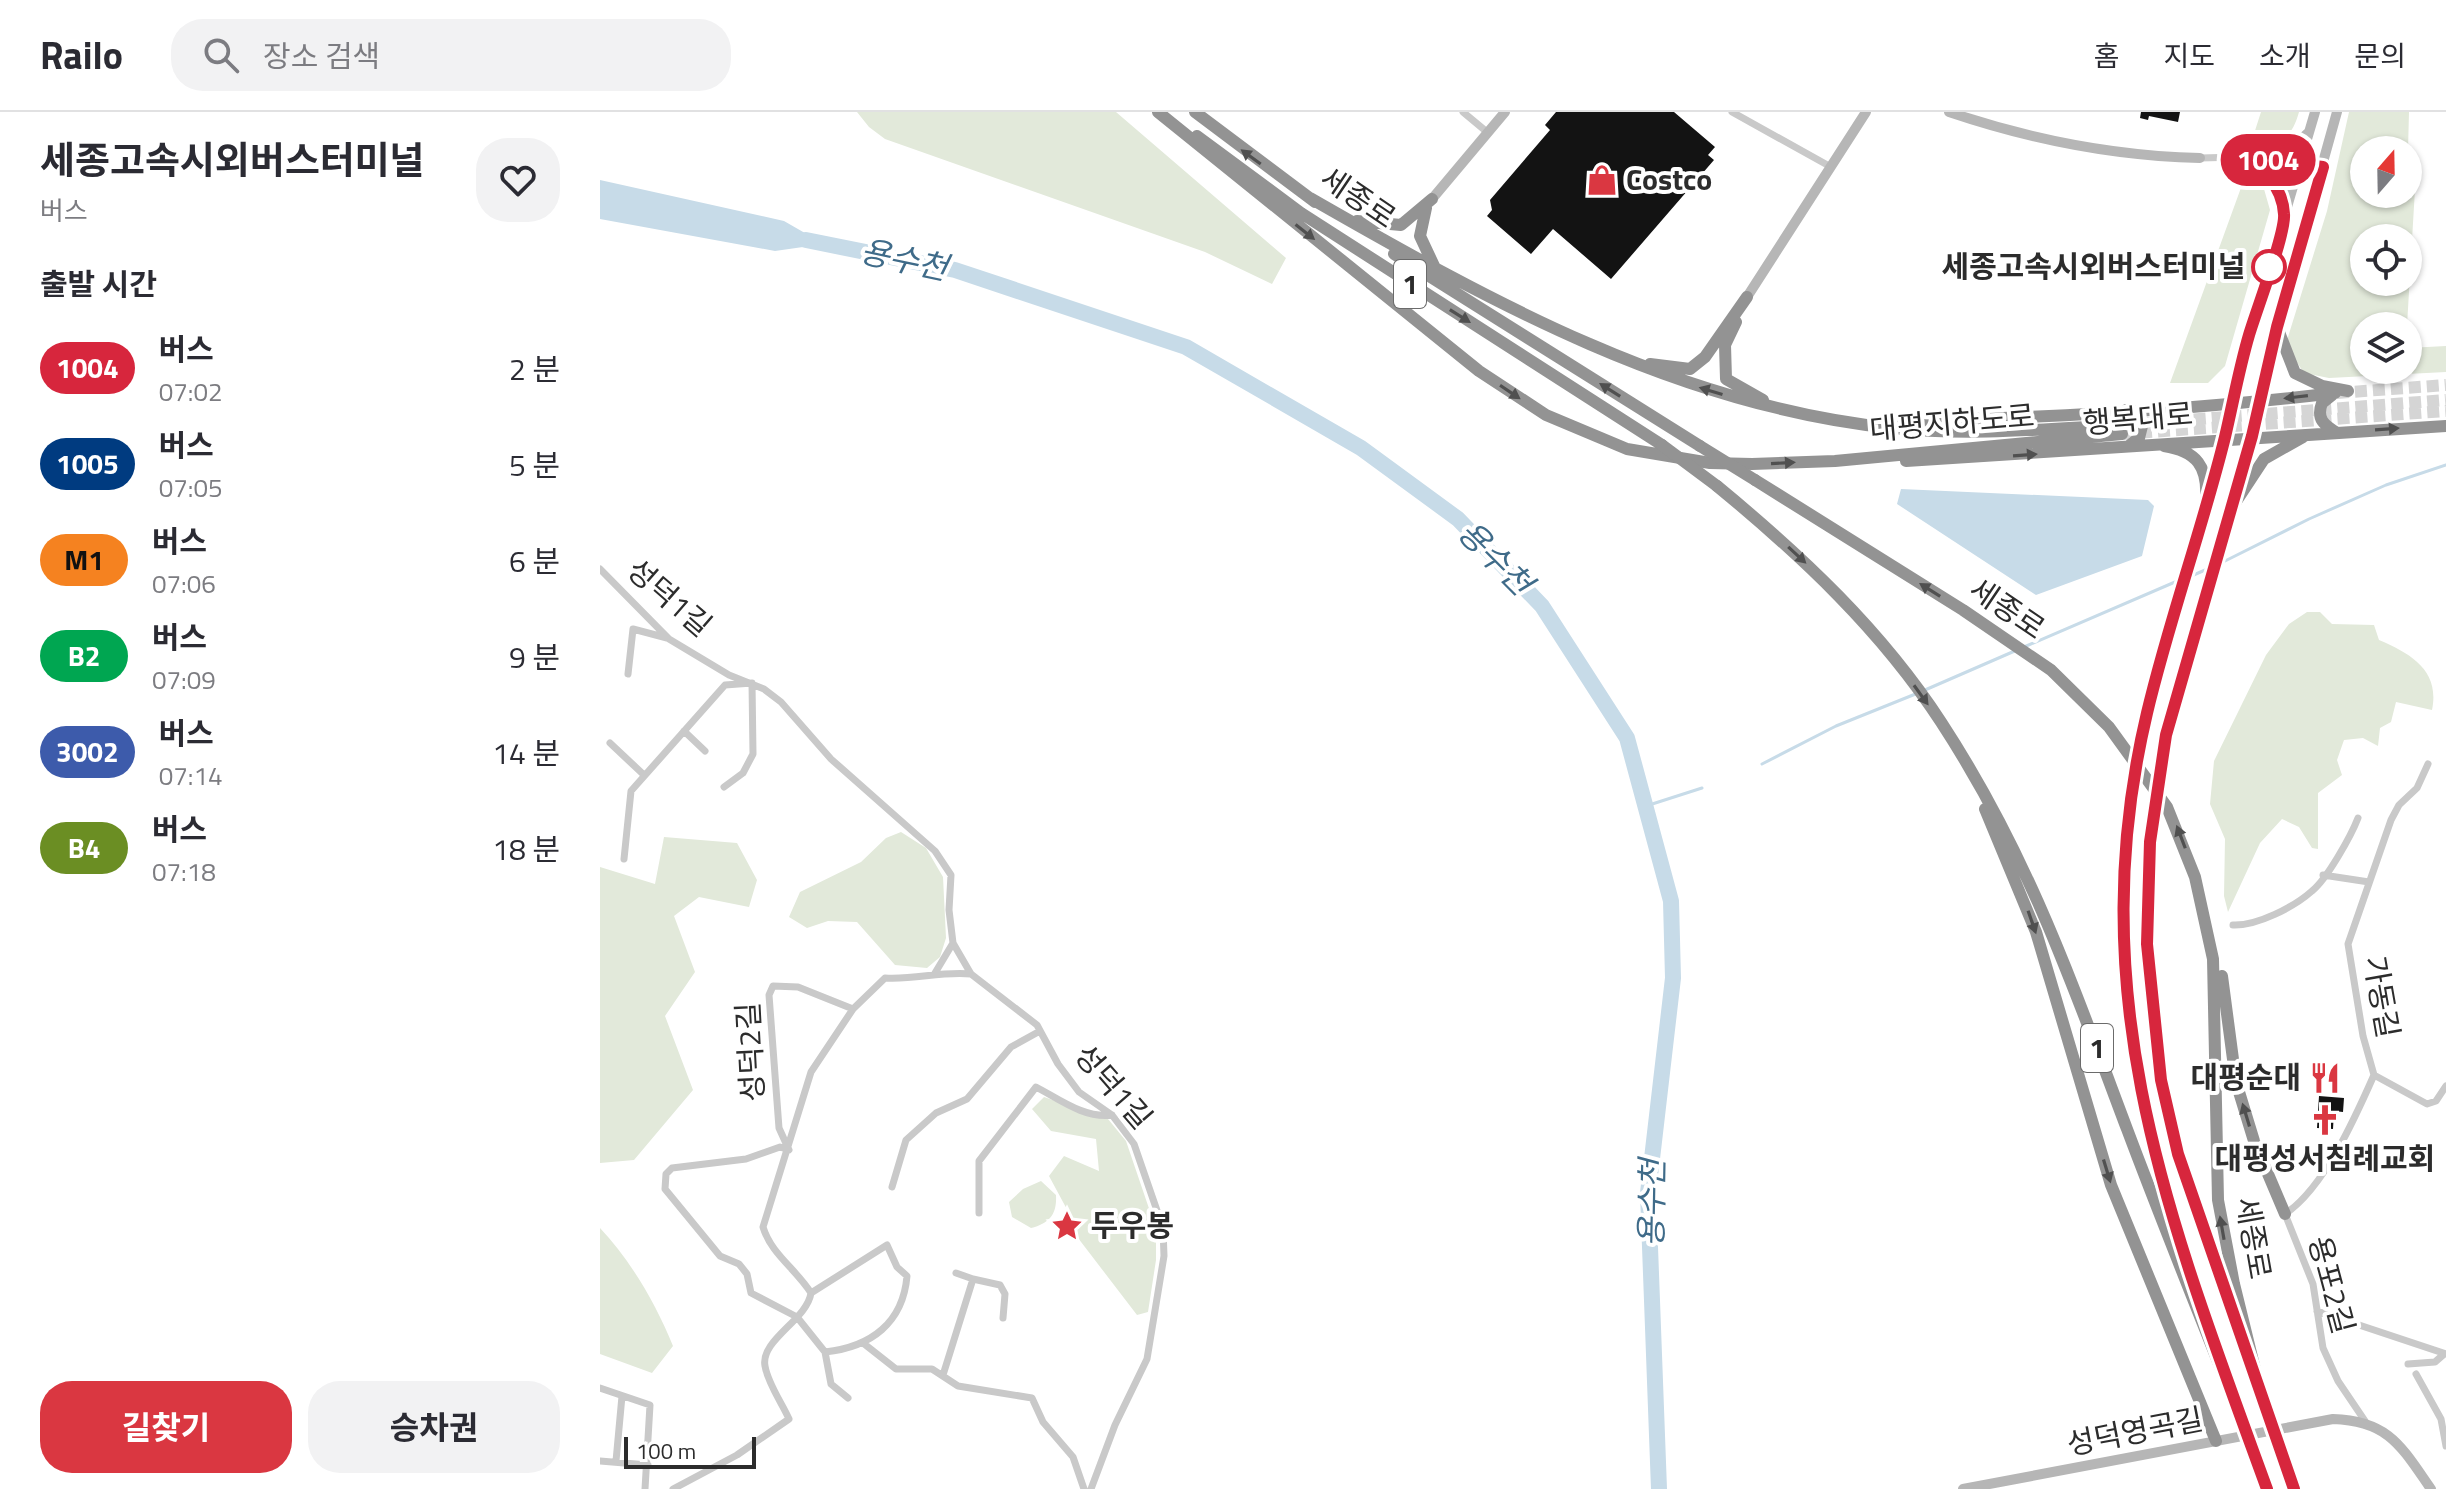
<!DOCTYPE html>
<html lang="ko">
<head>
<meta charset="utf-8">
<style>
	:root { --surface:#fff; --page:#f2f2f3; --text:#2b2b33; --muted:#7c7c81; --line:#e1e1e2; --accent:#da3741 }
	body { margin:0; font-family:"Titillium Web","Noto Sans KR",sans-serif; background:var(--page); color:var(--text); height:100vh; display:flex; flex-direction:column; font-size:30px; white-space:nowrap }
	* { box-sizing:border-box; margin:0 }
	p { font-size:26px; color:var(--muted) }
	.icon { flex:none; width:44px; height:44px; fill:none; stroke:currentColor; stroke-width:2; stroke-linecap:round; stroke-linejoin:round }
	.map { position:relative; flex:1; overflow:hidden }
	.details { display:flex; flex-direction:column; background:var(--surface); width:600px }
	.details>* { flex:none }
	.badge { padding:0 16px; border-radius:26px; font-size:28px; line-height:52px }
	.needle { width:52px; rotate:20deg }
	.fabs { position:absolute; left:1750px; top:24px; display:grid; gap:16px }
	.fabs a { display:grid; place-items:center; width:72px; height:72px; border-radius:50%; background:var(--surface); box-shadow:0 2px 6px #0004; font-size:40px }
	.scale { position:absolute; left:24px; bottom:20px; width:132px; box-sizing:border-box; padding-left:8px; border:4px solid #2c2c2c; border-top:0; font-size:22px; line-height:28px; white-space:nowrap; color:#2c2c2c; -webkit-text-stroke:6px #fff; paint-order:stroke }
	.map>.badge { position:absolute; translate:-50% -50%; box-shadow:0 0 0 4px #fff }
	h2 { padding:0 40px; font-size:30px; line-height:72px }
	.round { display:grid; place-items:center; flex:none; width:84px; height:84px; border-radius:32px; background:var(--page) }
	.summary { display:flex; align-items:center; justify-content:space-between; height:136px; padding:0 40px }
	h1 { font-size:38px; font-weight:700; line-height:60px }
	.primary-button { display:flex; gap:16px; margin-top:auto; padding:16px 40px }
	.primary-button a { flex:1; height:92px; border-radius:32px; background:var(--accent); color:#fff; font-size:32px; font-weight:700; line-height:92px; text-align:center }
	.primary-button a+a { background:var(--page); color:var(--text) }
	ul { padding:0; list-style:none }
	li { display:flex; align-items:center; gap:24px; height:96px; padding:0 40px }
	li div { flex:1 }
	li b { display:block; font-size:30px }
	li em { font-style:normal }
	li .badge { min-width:88px; font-weight:700; text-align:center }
	header { display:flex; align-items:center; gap:48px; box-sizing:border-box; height:112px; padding:0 40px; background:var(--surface); border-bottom:2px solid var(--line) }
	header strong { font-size:38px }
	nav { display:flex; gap:44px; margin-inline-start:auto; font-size:28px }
	.search { width:560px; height:72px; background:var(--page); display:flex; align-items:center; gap:20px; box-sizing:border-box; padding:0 28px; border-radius:32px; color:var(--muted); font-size:30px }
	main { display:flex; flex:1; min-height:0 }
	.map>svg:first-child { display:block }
</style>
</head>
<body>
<header>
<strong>Railo</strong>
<div class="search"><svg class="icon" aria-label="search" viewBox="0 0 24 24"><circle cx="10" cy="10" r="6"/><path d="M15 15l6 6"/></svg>장소 검색</div>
<nav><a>홈</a><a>지도</a><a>소개</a><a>문의</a></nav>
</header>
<main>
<section class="details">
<div class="summary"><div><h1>세종고속시외버스터미널</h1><p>버스</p></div><a class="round"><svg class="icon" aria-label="heart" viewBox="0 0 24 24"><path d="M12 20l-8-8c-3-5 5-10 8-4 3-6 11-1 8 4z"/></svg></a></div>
<h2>출발 시간</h2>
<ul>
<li><span class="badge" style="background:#d7263d;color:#fff">1004</span><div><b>버스</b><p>07:02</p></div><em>2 분</em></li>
<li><span class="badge" style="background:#003b80;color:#fff">1005</span><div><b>버스</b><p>07:05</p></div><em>5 분</em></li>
<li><span class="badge" style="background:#f58220;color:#111">M1</span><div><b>버스</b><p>07:06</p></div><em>6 분</em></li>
<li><span class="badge" style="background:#00a651;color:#fff">B2</span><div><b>버스</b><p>07:09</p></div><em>9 분</em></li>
<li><span class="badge" style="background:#3d5bab;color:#fff">3002</span><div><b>버스</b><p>07:14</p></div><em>14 분</em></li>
<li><span class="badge" style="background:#6b8e23;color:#fff">B4</span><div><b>버스</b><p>07:18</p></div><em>18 분</em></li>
</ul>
<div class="primary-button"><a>길찾기</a><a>승차권</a></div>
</section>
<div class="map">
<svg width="1846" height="1377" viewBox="0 0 1846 1377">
	<rect width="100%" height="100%" fill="#fff"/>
	<path fill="#e2e9da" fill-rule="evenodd" d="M257,0H516L686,146L672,172L605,140L285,27L269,15Z
		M1661,0H1699C1691,29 1679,32 1651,31Z
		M1749,0H1809L1808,38H1764V82H1808V59L1816,60L1807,214H1764V258H1808V236L1846,234V260L1729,266L1704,261L1688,237V225L1727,99ZM1764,126H1808V170H1764Z
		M1642,73L1664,77L1670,98L1625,254L1608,271H1570Z
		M1707,500H1720L1732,512L1774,513L1779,528C1812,542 1840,559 1832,598L1796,590L1791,610L1780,616L1778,634L1763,626L1744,628L1737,648L1742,663L1718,681V737L1712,736L1699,715L1682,707L1660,731L1628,800L1624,784L1625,727L1610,692L1614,649L1666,543L1689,512Z
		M301,720L326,736L343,765L346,826L340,845L327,856L295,853L257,810L228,809L207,816L189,805L200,780L261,750L286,726Z
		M64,725L137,731L157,768L149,795L99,785L74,804L95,860L65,904L93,978L34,1048L0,1051V755L55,772Z
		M444,985L508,1007L526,1029L556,1117V1148L548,1200L537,1203L478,1126L470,1103L449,1064L464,1044L499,1059L496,1027L451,1019L432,997Z
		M441,1069L456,1083C457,1102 450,1111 431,1116L412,1105L409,1090L423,1077Z
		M0,1116C31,1149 56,1192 73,1234L52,1261L0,1242Z"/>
	<path fill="#c7dbe8" d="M0,68L184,109L224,132L175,139L0,107Z
		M1301,377L1548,388L1554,394L1542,444L1436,483L1297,392Z"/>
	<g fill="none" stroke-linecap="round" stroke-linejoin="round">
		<path stroke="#c7dbe8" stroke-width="3" d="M1619,452L1709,407L1786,373L1846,353
			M1589,465L1612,455
			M1424,535L1582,467
			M1325,578L1417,538
			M1162,652L1236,614L1318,581
			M1046,694L1102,676"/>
		<path stroke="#c7dbe8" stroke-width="16" d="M206,128L355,158L586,235L761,336L858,407L942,494L1027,626L1071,789L1073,866L1048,1081L1059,1377"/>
	</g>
	<path fill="#131313" d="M956,0H1074L1115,35L1108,43L1114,48L1011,167L953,117L931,142L887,104L892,98L890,88L950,18L945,13Z
		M1541,0H1580L1578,10L1549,4L1548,8L1540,6Z
		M1719,984L1744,986L1743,1000L1734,999L1733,1017L1717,1016Z"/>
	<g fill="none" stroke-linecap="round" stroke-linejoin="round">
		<path stroke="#d5d5d5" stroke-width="12" stroke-dasharray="12 6" stroke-linecap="butt" d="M1737,281L1846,273
			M1522,313L1846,288
			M1522,322L1846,299"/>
		<path stroke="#c9c9c9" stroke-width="7" d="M863,0L887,20
			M1132,0L1231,55
			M1600,46L1640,45
			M0,457L69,527L129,563L164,577L181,590L231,647L335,739L351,763L349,798L353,831L371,862L437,913L458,952L479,980L512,1003L534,1032L563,1116L564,1144L547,1247L515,1313L491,1377
			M28,562L33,517L67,526
			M84,619L105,639
			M10,631L44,663
			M24,747L31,679L125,573L152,571L153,642L143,661L124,675
			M1723,763L1769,770
			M1633,813C1657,814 1694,795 1712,779C1727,767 1751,724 1758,706
			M335,861L353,831
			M1774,963L1763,924L1748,832L1791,708L1799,693L1817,676L1828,652
			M1774,963L1827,992L1836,989L1846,974
			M189,1038L180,1035L146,1047L72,1056L66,1062L65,1077L120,1144L139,1152L147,1162L151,1181L197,1205L225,1240C271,1235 303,1211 307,1164L297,1155L287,1133L211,1181
			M189,1038L179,1016L169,883L173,874L198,875L253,897
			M292,1075L306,1028L336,1001L367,987L411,935L440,919
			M379,1101V1049L436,975C459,987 485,1007 512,1003
			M373,1167L400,1173L405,1182L403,1206
			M1717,1199L1846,1242
			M263,1231L296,1257H332L358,1274L432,1286L443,1310L473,1345L484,1377
			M225,1240L231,1272L248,1286
			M1808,1252L1835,1250L1843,1243
			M1816,1262L1841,1307L1846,1334
			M343,1263L373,1167L356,1161
			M0,1276L50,1293L45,1377
			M1765,1309L1738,1269L1723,1236L1713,1172L1685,1102C1724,1076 1755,1006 1774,963
			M0,1349L48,1353
			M16,1349L22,1284
			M73,1377L137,1343L189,1307C182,1291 168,1272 165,1254C160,1228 207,1208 211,1181C196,1157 171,1142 163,1115L211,960L253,897L285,866C315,868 341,859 371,862"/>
		<path stroke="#b6b6b6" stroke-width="10" d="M1349,0C1432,28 1513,44 1600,46
			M1640,45L1723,55
			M1645,48C1669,63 1680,75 1684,103
			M1670,48L1693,35L1708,21
			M832,87L905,0
			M1147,185L1266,0
			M1542,628L1625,326L1638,261L1715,0
			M1561,644L1652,324L1677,215L1737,0
			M1531,693C1512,848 1535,1004 1585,1152
			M1553,701C1540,813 1547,936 1578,1045C1597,1109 1621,1171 1645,1234
			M1363,1377L1733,1307C1789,1309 1801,1334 1831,1377"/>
		<path stroke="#939393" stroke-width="12" d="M558,0L879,259L946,303L1027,337L1110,351L1152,352L1235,349L1522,322
			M595,0L715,90
			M597,24L701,101L1062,333
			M710,86C893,191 1079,294 1292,316C1369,324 1445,317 1522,313
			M826,96L820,124L835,156
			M757,109L801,113L832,87
			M794,142L1100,334
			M1136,210L1125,233L1126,267L1163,288
			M1677,215L1695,261L1722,274L1748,279
			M1050,252L1090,257L1105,245L1147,185
			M1732,283L1722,291C1716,307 1724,313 1737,321
			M1526,298L1537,303L1542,314L1539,326L1530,333
			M1301,309C1445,306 1591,298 1735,281
			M1564,334C1597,339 1608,355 1606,387
			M1306,349L1846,314
			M1155,368L1363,498L1451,558L1509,615L1567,695L1595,765L1613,847L1618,1088L1634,1172L1665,1298
			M1117,374C1202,444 1281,518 1341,610C1428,743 1472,871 1527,1017C1563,1113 1602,1209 1640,1305
			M1631,397L1664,347L1703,325
			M1385,697L1436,820L1511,1073L1616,1329
			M1622,864L1636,970L1654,1029L1685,1102
			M1680,1337L1694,1377
			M1655,1345L1667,1377"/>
		<path stroke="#b6b6b6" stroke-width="10" d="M1531,693L1542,628
			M1553,701L1561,644"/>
		<path stroke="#939393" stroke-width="12" d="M1062,333L1117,374
			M1100,334L1155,368
			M1665,1298L1680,1337
			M1640,1305L1655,1345"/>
	</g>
	<defs><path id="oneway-solid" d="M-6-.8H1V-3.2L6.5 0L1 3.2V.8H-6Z" transform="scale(2)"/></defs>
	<g fill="#505050">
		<use href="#oneway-solid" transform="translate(651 45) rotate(-144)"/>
		<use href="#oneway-solid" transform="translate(705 120) rotate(38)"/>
		<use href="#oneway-solid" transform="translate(860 204) rotate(32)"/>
		<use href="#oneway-solid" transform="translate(1010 278) rotate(-148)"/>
		<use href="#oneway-solid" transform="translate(1111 279) rotate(-163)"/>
		<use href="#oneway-solid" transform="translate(910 280) rotate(34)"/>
		<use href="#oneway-solid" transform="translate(1696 285) rotate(173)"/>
		<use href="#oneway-solid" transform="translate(1787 317) rotate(-4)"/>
		<use href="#oneway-solid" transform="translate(1425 343) rotate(-4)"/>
		<use href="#oneway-solid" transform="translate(1183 351) rotate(-3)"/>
		<use href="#oneway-solid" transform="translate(1197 443) rotate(43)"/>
		<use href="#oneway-solid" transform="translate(1330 478) rotate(-148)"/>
		<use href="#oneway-solid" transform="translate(1321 583) rotate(54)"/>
		<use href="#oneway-solid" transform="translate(1581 725) rotate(-111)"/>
		<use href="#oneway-solid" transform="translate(1432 810) rotate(71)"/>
		<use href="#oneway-solid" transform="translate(1646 1003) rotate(-107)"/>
		<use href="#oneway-solid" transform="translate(1507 1059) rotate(73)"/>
		<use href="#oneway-solid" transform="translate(1622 1116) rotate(-100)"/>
	</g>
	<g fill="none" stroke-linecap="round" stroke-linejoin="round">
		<defs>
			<path id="line" d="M1667,1377C1571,1113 1479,888 1547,601C1569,508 1602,418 1625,325C1633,291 1639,257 1649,223C1656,199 1686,121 1684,102C1682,72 1664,59 1640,45L1723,55L1677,215L1652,324L1566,623L1550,730L1547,832L1561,968L1578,1042L1694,1377"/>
		</defs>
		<use href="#line" stroke="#fff" stroke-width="18"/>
		<use href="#line" stroke="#d7263d" stroke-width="12"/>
	</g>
	<defs>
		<symbol id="shop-bare" viewBox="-9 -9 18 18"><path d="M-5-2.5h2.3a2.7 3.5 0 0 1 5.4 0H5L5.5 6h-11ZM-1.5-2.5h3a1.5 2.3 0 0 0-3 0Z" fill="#da3741" stroke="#fff" stroke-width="2.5" paint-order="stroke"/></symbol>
		<symbol id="restaurant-bare" viewBox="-9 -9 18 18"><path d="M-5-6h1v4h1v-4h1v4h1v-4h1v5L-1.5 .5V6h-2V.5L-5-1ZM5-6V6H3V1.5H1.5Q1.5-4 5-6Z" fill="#da3741" stroke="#fff" stroke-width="2.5" paint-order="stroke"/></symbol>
		<symbol id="church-bare" viewBox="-9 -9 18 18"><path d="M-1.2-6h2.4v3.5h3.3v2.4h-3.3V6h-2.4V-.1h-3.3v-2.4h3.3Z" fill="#da3741" stroke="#fff" stroke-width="2.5" paint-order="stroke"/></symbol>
		<symbol id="sight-bare" viewBox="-9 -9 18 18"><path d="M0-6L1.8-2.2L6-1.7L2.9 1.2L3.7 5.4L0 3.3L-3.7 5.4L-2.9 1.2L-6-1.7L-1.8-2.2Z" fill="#da3741" stroke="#fff" stroke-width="2.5" paint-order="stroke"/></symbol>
	</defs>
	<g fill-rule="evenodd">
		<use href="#shop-bare" x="980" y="46" width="44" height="44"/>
		<use href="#restaurant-bare" x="1703" y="944" width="44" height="44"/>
		<use href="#church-bare" x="1703" y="986" width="44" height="44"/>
		<use href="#sight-bare" x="445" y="1092" width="44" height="44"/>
	</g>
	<circle fill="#fff" stroke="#d7263d" stroke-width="4" cx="1669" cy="155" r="16"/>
	<g text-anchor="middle" stroke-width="8" stroke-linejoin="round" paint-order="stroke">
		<g fill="#fff" stroke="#6b6b6b" stroke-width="2">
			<rect x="794" y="148" width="32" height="48" rx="6"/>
			<rect x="1481" y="912" width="32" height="48" rx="6"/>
		</g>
		<g font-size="28" font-weight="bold" fill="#2c2c2c">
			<text x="810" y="182">1</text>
			<text x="1497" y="946">1</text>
		</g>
		<g font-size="30" font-weight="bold" fill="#2c2c2c" stroke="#fff" text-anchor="start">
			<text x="1026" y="78">Costco</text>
			<text x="1701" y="976" text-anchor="end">대평순대</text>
			<text x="1725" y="1057" text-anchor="middle">대평성서침례교회</text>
			<text x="491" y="1124">두우봉</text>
		</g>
		<g font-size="30" fill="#2c2c2c" stroke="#fff">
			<text transform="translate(758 86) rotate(34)" y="10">세종로</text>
			<text transform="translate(1538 307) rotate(-5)" y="10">행복대로</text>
			<text transform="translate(1352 311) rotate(-5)" y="10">대평지하도로</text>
			<text transform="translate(69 486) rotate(41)" y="10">성덕1길</text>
			<text transform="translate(1407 497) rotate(34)" y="10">세종로</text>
			<text transform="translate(1781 885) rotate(80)" y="10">가동길</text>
			<text transform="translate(151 940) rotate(-93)" y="10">성덕2길</text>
			<text transform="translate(513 975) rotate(49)" y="10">성덕1길</text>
			<text transform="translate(1653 1126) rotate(80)" y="10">세종로</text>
			<text transform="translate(1731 1173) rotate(75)" y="10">용포2길</text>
			<text transform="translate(1535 1320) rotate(-11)" y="10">성덕영곡길</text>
		</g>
		<g font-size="30" font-weight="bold" fill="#2c2c2c" stroke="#fff" text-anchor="end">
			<text x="1645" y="165">세종고속시외버스터미널</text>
		</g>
		<g font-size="32" font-style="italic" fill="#3f6b89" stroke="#fff">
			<text transform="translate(304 148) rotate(12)" y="11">용수천</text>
			<text transform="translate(895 446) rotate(45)" y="11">용수천</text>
			<text transform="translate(1052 1091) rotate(-89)" y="11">용수천</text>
		</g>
	</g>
</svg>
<div class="fabs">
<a><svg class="needle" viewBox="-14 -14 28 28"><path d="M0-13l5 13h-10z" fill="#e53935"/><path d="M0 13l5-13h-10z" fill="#7c7c81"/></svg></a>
<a><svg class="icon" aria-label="locate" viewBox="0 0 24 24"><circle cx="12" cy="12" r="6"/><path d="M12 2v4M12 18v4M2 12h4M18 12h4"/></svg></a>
<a><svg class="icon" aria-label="layers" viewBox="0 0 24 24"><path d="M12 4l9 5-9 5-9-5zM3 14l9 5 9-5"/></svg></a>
</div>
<div class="scale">100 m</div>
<b class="badge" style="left:1668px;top:48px;background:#d7263d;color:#fff">1004</b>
</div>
</main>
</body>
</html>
